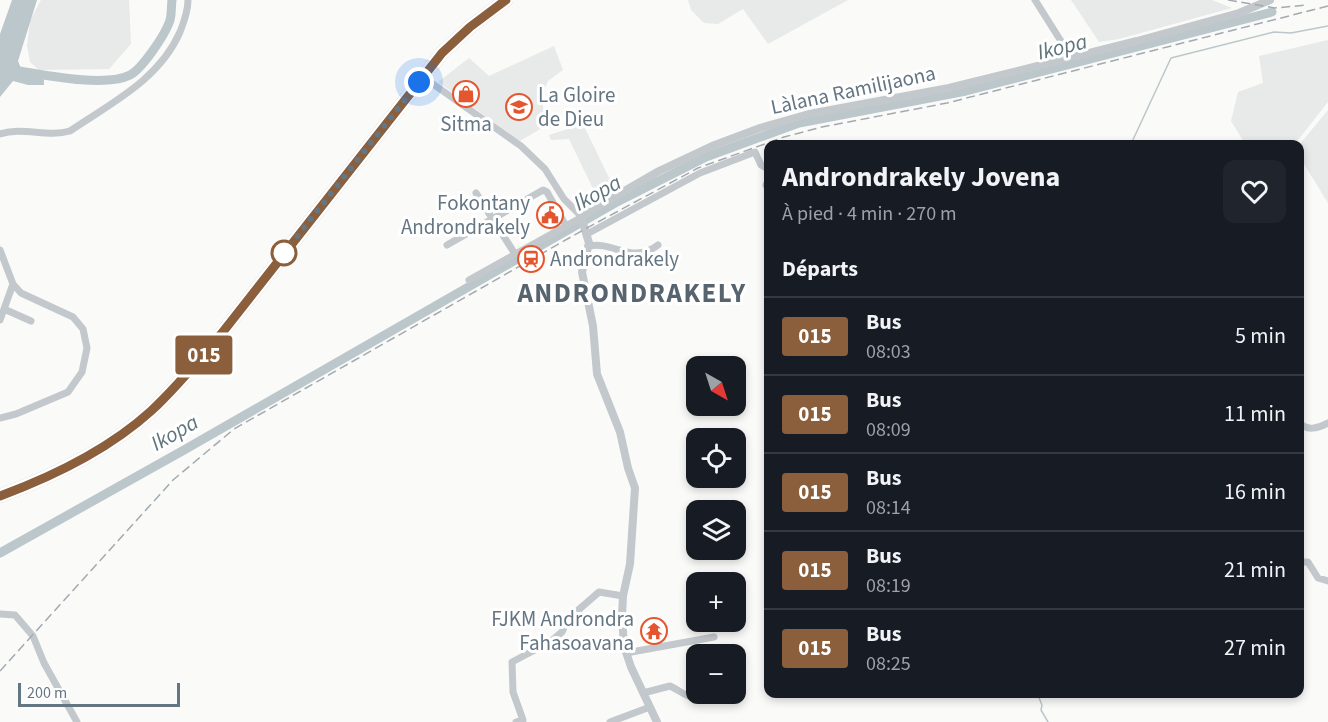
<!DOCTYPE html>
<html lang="fr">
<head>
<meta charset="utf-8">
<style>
	:root { --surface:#171b24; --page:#20242c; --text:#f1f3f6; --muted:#9ea1a6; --line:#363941 }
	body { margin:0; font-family:"Source Sans 3",sans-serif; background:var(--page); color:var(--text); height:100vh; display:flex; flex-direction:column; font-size:22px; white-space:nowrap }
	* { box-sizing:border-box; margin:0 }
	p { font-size:20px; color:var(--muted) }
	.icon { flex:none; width:33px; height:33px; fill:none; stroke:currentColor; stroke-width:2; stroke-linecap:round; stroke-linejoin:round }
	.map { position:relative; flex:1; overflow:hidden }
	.drawer { position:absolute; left:764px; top:140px; width:540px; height:558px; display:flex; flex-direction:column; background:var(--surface); border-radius:12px; box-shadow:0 3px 9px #0003 }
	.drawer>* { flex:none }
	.badge { padding:0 12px; border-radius:4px; font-size:21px; line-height:39px }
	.needle { width:39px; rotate:141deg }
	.fabs { position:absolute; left:686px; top:356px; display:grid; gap:12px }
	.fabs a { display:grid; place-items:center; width:60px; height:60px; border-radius:12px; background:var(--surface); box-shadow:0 3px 9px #0003; font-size:30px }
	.scale { position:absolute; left:18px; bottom:15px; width:162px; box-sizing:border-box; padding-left:6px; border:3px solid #657683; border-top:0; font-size:16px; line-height:21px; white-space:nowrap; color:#657683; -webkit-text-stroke:4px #fff; paint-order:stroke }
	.you { position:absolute; width:30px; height:30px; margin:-15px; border:4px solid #fff; border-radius:50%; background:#1a73e8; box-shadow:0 0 0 9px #1a73e833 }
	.map>.badge { position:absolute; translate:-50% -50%; box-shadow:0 0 0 3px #fff }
	h2 { padding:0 18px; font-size:22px; line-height:54px }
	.round { display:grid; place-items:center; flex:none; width:63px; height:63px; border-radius:12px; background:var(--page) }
	.head { display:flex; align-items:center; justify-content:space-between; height:102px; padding:0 18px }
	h1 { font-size:28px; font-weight:700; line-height:45px }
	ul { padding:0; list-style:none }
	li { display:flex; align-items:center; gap:18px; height:78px; padding:0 18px; border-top:2px solid var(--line) }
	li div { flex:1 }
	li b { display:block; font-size:22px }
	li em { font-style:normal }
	li .badge { min-width:66px; font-weight:700; text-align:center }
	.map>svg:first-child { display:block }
</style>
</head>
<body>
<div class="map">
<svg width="1328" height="722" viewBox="0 0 1328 722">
	<rect width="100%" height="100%" fill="#fafaf8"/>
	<path fill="#e8e9e9" d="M41,0H129L131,44L109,69L39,70L30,62L27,46L30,21Z
		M688,0H848L768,44L743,9L718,24L704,23L691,10Z
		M1071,0H1212L1232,8L1119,39L1099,42Z
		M1328,40V102L1295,144H1245L1231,121L1238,92L1263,83L1259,56Z
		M554,46L563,70L548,81L541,97L547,125L520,141L438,82L469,58L489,76Z
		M1328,110V203L1299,156V145Z
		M583,124L612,184L595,193L569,139L551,140L549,135Z"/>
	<path fill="#bbc7cb" d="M12,0H37L18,61L24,76L44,78V85H28L13,81L0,97V34Z"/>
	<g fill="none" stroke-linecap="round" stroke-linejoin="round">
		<path stroke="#bbc7cb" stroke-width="1.5" d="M1131,144L1171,58L1274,32L1291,33L1328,26
			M1037,693L1042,705L1041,710L1048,722"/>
		<path stroke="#bbc7cb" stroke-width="9" d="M0,68C31,72 103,89 130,75C142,69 164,36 169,23C172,17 171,7 172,0
			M0,553L184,450L615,203L706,157L799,123L966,91L1272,12"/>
		<defs>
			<path id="primary" d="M0,496C54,476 108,450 151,411C177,387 199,360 222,333L442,53L470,27L506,0"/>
		</defs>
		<use href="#primary" stroke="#b5babe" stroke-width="14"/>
		<path stroke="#c3c8cc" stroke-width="7" d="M1035,0L1071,57
			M423,77L521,146L545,169L564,199L582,217L469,280
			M0,134C23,126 47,138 70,131C111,103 159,80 180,32C184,22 188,11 188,0
			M768,181L766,185L768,188
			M476,193L515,254
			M587,234L700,173L755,152L761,165L768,169
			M447,245L543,190L547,192L566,226
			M589,246C614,241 632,265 658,245
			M0,250L13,284L21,293L73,317L83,329L87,348L82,372L68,392L16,414L0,418
			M4,309L31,321
			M0,320L13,284
			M1299,422C1307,432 1318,428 1328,423
			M1299,562H1308L1318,578L1328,581
			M0,614L15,615L33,636L44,663L77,722
			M626,653L714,637
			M643,693L670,686C685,693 692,704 709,693
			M516,722L523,720L513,692L512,662L550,642L562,632L568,619L599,592L623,596
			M610,722L650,707"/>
		<path stroke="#c3c8cc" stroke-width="8" d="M657,722L631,667L624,646L622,616L623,596L630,564L635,488L628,468L620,432L597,374L593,326L582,272L589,243L582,220L583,215L659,171L712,146L760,128L809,114L949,88L1137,41L1239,13L1270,0"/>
		<use href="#primary" stroke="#fff" stroke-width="10"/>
		<path stroke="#a2aab0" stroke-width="1.5" stroke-dasharray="9 4.5" stroke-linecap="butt" d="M1228,0L1275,8L1307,5
			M0,671L173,480L234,429L585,229L698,168L784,137L822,127L947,103L1328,6"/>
	</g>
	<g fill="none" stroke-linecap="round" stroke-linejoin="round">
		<defs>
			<path id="line" d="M0,496C54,476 108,450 151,411C177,387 199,360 222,333L442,53L470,27L506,0"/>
		</defs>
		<use href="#line" stroke="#fff" stroke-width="14"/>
		<use href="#line" stroke="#8b5e3c" stroke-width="9"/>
		<path stroke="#657683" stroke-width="6" stroke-dasharray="0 10.8" d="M284,253L419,82"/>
	</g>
	<defs>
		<symbol id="shop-ring" viewBox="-11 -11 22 22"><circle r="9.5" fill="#fff" stroke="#e4572e" stroke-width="1.5"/><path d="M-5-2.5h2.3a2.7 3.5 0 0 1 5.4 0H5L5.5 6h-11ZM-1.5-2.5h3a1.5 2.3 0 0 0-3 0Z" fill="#e4572e"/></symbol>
		<symbol id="school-ring" viewBox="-11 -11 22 22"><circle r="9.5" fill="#fff" stroke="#e4572e" stroke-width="1.5"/><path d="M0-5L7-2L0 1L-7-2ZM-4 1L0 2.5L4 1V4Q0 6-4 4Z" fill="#e4572e"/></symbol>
		<symbol id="civic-ring" viewBox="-11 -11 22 22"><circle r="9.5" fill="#fff" stroke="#e4572e" stroke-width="1.5"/><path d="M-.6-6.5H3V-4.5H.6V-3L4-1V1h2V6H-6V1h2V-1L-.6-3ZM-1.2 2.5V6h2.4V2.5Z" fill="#e4572e"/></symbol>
		<symbol id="station-ring" viewBox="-11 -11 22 22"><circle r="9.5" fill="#fff" stroke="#e4572e" stroke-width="1.5"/><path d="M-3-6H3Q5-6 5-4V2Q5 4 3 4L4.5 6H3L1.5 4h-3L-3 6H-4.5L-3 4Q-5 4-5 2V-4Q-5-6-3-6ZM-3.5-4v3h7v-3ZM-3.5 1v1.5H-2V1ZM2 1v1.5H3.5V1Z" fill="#e4572e"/></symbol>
		<symbol id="temple-ring" viewBox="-11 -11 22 22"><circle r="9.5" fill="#fff" stroke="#e4572e" stroke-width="1.5"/><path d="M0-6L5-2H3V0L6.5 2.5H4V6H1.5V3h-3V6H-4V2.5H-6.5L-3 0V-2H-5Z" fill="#e4572e"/></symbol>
	</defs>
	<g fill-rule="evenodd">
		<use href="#shop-ring" x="451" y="79" width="30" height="30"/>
		<use href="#school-ring" x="504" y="92" width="30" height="30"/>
		<use href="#civic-ring" x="535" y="200" width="30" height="30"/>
		<use href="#station-ring" x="516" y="244" width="30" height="30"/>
		<use href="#temple-ring" x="639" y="616" width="30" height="30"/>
	</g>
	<circle fill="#fff" stroke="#8b5e3c" stroke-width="3" cx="284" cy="253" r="12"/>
	<g text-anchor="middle" stroke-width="6" stroke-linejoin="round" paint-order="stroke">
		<g font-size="21" fill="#657683" stroke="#fff">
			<text transform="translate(853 90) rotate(-12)" y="7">Làlana Ramilijaona</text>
		</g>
		<g font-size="21" fill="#657683" stroke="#fff" text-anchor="start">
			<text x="538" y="102">La Gloire<tspan x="538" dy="24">de Dieu</tspan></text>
			<text x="466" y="131" text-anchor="middle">Sitma</text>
			<text x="530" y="210" text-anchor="end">Fokontany<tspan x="530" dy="24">Androndrakely</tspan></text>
			<text x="550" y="266">Androndrakely</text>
			<text x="634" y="626" text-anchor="end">FJKM Androndra<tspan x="634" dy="24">Fahasoavana</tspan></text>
		</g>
		<g font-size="22" font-style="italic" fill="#60757c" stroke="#fff">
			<text transform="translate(1062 46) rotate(-14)" y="8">Ikopa</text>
			<text transform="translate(597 192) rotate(-29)" y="8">Ikopa</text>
			<text transform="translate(174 432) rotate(-30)" y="8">Ikopa</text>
		</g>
		<g font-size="27" font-weight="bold" letter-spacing="1.5" fill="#57646e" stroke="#fff">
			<text x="632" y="302">ANDRONDRAKELY</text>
		</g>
	</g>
</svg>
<div class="fabs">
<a><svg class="needle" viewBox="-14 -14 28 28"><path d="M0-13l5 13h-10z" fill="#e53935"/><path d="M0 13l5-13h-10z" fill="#9ea1a6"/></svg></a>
<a><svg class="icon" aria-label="locate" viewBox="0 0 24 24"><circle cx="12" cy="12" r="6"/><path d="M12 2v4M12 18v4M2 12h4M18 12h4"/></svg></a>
<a><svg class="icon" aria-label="layers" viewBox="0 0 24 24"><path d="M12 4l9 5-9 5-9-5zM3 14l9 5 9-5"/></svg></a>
<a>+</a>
<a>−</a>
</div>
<div class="scale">200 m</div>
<div class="you" style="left:419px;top:82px"></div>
<b class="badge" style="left:204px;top:355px;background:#8b5e3c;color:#fff">015</b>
<section class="drawer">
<div class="head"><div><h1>Androndrakely Jovena</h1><p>À pied · 4 min · 270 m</p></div><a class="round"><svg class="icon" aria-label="heart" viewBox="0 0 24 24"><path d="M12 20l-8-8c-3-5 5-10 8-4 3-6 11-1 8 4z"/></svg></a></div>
<h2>Départs</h2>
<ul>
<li><span class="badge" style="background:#8b5e3c;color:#fff">015</span><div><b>Bus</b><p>08:03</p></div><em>5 min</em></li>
<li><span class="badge" style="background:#8b5e3c;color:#fff">015</span><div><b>Bus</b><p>08:09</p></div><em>11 min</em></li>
<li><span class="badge" style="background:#8b5e3c;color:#fff">015</span><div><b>Bus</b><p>08:14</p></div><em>16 min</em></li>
<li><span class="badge" style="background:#8b5e3c;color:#fff">015</span><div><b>Bus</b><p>08:19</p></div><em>21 min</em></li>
<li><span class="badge" style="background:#8b5e3c;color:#fff">015</span><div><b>Bus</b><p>08:25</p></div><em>27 min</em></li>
</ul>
</section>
</div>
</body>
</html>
